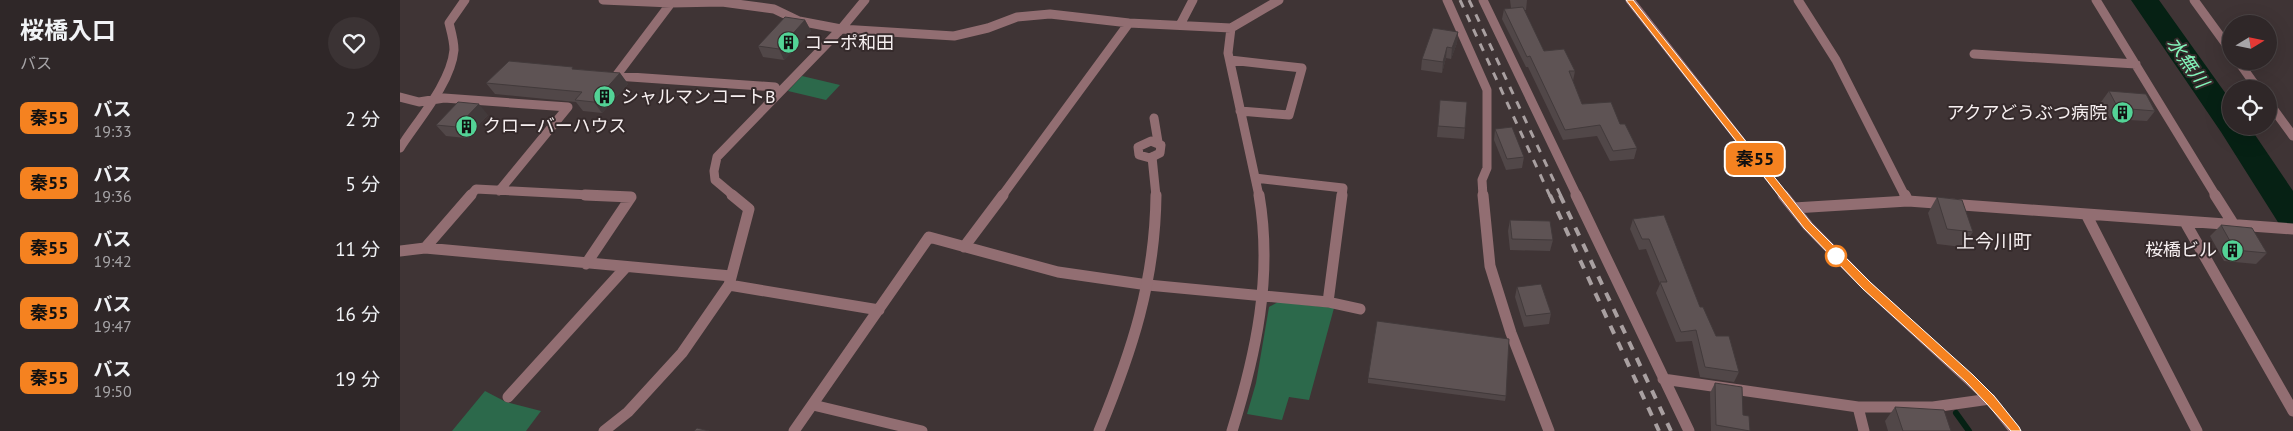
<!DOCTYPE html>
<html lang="ja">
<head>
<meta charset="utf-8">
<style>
	:root { --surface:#2f2728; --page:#3b3334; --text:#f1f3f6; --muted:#a7a5a8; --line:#4a4445 }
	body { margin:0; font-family:"PT Sans","Noto Sans JP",sans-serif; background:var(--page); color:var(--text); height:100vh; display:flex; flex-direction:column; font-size:19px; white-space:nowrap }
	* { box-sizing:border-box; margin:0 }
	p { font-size:16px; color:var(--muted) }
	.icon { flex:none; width:28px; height:28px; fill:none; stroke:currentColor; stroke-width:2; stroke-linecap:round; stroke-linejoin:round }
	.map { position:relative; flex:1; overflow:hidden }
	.details { display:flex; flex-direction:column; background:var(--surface); width:400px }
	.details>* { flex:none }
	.badge { padding:0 10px; border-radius:8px; font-size:18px; line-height:32px }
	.needle { width:32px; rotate:80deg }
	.controls { position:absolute; left:1822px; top:15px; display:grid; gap:10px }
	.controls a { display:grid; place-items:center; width:55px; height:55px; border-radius:50%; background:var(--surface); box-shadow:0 5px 20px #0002,0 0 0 1px var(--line); font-size:25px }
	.map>.badge { position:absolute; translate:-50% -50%; box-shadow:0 0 0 2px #fff }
	.round { display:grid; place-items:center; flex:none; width:52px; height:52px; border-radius:26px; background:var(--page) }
	.summary { display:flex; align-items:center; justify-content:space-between; height:85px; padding:0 20px }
	h1 { font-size:24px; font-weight:700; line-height:38px }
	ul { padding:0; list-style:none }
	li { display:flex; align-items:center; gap:15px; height:65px; padding:0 20px }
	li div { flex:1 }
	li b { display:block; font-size:19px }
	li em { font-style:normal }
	li .badge { min-width:55px; font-weight:700; text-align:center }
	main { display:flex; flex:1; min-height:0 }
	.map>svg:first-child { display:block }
</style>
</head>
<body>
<main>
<section class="details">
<div class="summary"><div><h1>桜橋入口</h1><p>バス</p></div><a class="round"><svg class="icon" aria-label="heart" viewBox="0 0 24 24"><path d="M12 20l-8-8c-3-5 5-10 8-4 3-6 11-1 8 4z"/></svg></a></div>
<ul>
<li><span class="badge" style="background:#f58220;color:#111">秦55</span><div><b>バス</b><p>19:33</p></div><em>2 分</em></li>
<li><span class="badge" style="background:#f58220;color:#111">秦55</span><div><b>バス</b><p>19:36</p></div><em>5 分</em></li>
<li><span class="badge" style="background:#f58220;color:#111">秦55</span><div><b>バス</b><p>19:42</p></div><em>11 分</em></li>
<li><span class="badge" style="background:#f58220;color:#111">秦55</span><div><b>バス</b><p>19:47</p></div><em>16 分</em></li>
<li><span class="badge" style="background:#f58220;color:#111">秦55</span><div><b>バス</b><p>19:50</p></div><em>19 分</em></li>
</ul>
</section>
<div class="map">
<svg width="1893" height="431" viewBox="0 0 1893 431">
	<rect width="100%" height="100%" fill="#3f3435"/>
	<path fill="#2c694b" d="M402,76L440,85L426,100L388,91Z
		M878,302L934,308L909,400L889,397L882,420L847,414L856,383L869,307Z
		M85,391L106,402L141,411L126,431H52Z"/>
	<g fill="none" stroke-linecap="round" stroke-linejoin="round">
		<path stroke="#062114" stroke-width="6" d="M1556,413L1569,431"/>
		<path fill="#062114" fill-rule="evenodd" d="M1731,0H1759L1831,101V126H1849L1893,191V231L1881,227L1821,132Z"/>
		<path stroke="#926e72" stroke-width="9" d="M203,0L271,3L322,2L374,9L399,21L441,29L554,36L588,28L617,17L650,14L729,23L831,28L879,0
			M1047,0L1087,90V168L1082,180L1083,196
			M1083,0L1177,196
			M1398,0L1436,60L1505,196
			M1696,0L1816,196
			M271,3L216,76L375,87
			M780,25L793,0
			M831,28L828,53L859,196
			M1574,54L1736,64
			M830,60L902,68L889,115L840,111
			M0,97L19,102L44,98L168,107L99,191
			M754,118L758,142
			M751,141L761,145L760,153L750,158L739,155L738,147Z
			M0,148C18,120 51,83 54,50C54,41 51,31 49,23L65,0
			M855,178L943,188L942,196
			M70,196L76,189L209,196
			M334,196L315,180L314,171L317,157L441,29L465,0
			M602,196L729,23"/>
		<path stroke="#926e72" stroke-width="11" d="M185,195L231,197L186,264
			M1083,195L1090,266L1111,333L1149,431
			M1176,195L1289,431
			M1505,195L1508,201
			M1815,195L1834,225
			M1394,208L1508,201L1893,229
			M1686,214L1797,431
			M1785,222L1893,411
			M564,247L603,195
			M25,248L71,195
			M0,251L25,248L331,276
			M329,285L479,310
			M928,302L960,309
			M1263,379L1458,407H1533L1590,399
			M108,397L226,267
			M413,405L522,431
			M1458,407L1464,431
			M204,431L228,412L282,353L329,285L349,209L332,195
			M394,431L529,237L658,272L748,285L928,302L942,195
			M832,431C856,354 873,276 859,195"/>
		<path stroke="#926e72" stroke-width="9" d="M1230,0L1384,196
			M1794,0L1831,51
			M1838,61L1858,89
			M1869,103L1893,136
			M752,157L756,196"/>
		<path stroke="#926e72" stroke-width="11" d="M1383,195L1408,226L1467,286L1590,399L1615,431
			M699,431C732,351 755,282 756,195"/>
		<path stroke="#a9a0a1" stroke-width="3" stroke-dasharray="8 8" stroke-linecap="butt" d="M1060,0L1150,196
			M1069,0L1161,196"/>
		<path stroke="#a9a0a1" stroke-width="4" stroke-dasharray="9 9" stroke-linecap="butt" d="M1150,195L1259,431
			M1160,195L1271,431"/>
	</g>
	<path fill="#514748" d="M1110,0H1127L1126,10H1124L1144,51L1175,71L1173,81L1182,104L1220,124L1237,148L1234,159L1210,161L1197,136L1163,140L1128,67H1126L1102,19L1104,9L1111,8Z
		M405,20L411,31L384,60L363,57L358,46Z
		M1058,32L1057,43L1051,59L1046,58L1042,73L1021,70L1022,59Z
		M174,69L220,73L228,84L202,113L183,111L176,102L95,94L86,83Z
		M1709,91L1755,111L1747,121L1710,119L1701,102Z
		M1040,100L1065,128L1064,139L1037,137Z
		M88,115L66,138L46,136L36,125Z
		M1095,129L1124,157L1122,168L1106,170L1094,140Z
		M1537,197L1573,232L1562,247L1537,244L1528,213Z
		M1264,215L1300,307L1316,336L1339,372L1334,382L1300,377L1292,341L1276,342L1256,293L1260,284L1246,249L1239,250L1230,229L1233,219Z
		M1110,220L1153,240L1150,251L1110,250L1108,231Z
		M1821,225L1867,253L1856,264L1824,261L1810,236Z
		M1117,287L1151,313L1149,324L1124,327L1115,297Z
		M968,378L1106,396L1105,401L968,383Z
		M1315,383L1343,415L1350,431H1311L1310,393Z
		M1495,407L1551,431H1488L1485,421Z"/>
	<path fill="#423a3b" d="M405,20L411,31L384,60L379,49Z
		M1058,32L1057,43L1051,59L1052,48Z
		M1047,47L1046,58L1042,73L1043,62Z
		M220,73L228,84L202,113L194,102Z
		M79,104L88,115L66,138L57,127Z"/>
	<path fill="#5e5354" stroke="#423a3b" d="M1123,7L1144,51L1164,49L1175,71H1169L1182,104L1211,102L1220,124H1225L1237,148L1213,151L1200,125L1165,130L1130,56L1127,57L1104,9Z
		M385,17L405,20L379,49L358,46Z
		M1033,28L1058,32L1052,48L1047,47L1043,62L1022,59Z
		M109,61L173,67L172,69L220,73L194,102L175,100L182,92L86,83Z
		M1709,91L1746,94L1755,111L1718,108Z
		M1040,100L1067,102L1065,128L1038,126Z
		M58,102L79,104L57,127L36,125Z
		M1112,127L1124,157L1107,159L1095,129Z
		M1537,197L1562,200L1573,232L1547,229Z
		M1264,215L1300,307H1303L1316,336H1329L1339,372L1305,367L1296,330L1281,332L1260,282H1267L1249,239H1242L1233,219Z
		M1110,220L1150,221L1153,240L1112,239Z
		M1821,225L1852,228L1867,253L1835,250Z
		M1141,284L1151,313L1126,316L1117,287Z
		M977,321L1109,339L1106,396L968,378Z
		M1315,383L1342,387L1343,415L1349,416L1350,431L1316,425Z
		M1495,407L1544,410L1551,431H1503Z
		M297,428L309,431H294Z"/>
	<path fill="#f58220" stroke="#fff" d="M1226,0H1233L1411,223L1471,283L1573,375L1594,396L1619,427L1621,431H1611L1586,403L1566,382L1463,289L1404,228Z"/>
	<defs>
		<symbol id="building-disc" viewBox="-11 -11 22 22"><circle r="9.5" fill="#53d396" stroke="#352a2b"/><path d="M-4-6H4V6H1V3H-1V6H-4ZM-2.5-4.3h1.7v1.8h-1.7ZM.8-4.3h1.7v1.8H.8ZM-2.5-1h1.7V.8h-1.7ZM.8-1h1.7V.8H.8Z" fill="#111"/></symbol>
	</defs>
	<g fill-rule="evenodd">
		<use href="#building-disc" x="376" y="30" width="25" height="25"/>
		<use href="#building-disc" x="192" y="84" width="25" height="25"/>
		<use href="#building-disc" x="1710" y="100" width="25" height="25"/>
		<use href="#building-disc" x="54" y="114" width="25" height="25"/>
		<use href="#building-disc" x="1820" y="238" width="25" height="25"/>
	</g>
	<circle fill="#fff" stroke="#f58220" stroke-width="2.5" cx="1436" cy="256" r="10"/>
	<g text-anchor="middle" stroke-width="4" stroke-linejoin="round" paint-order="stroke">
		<g font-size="18" fill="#f6eff0" stroke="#352a2b" text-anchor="start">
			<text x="404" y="49">コーポ和田</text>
			<text x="221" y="103">シャルマンコートB</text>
			<text x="1707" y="119" text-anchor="end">アクアどうぶつ病院</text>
			<text x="83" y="132">クローバーハウス</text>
			<text x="1817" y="256" text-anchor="end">桜橋ビル</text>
		</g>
		<g font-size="19" font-style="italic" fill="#84f6bb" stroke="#352a2b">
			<text transform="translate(1788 62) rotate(55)" y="7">水無川</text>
		</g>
		<g font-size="19" fill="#f6eff0" stroke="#352a2b">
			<text x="1594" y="248">上今川町</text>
		</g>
	</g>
</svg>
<div class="controls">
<a><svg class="needle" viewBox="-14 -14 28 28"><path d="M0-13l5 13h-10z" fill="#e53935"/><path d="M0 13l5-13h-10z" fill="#a7a5a8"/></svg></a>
<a><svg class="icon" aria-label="locate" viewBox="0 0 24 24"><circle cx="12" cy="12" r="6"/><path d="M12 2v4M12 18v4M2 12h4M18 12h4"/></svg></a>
</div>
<b class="badge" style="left:1355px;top:159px;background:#f58220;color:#111">秦55</b>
</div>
</main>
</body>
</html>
